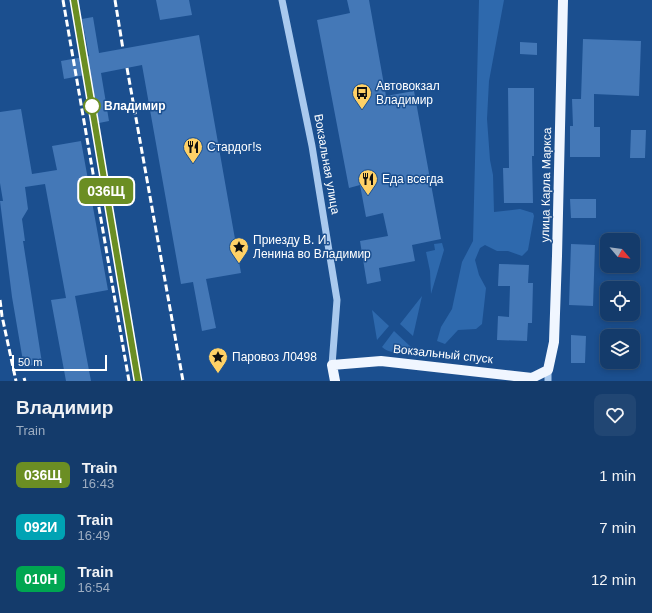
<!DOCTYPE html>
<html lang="en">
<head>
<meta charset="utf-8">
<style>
	:root { --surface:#143b6b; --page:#214673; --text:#f1f3f6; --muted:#9dadc1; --line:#33557e }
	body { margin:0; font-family:Arial,sans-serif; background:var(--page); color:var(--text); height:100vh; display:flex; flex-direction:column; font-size:15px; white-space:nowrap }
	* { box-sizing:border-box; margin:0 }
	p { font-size:13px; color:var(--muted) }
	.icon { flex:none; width:22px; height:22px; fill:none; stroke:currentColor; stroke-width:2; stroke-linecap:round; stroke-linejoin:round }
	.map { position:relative; height:381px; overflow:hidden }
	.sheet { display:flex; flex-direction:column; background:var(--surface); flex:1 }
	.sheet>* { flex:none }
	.badge { padding:0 8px; border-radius:6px; font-size:14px; line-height:26px }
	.needle { width:26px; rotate:119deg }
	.tools { position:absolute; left:600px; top:233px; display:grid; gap:8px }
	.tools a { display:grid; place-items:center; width:40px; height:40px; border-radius:8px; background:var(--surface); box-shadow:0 2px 6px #0003,0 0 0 1px var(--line); font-size:20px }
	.scale { position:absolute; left:12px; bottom:10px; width:95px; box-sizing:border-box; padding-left:4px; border:2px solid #fff; border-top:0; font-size:11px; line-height:14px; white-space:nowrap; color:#fff; -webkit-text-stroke:3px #1b4f8f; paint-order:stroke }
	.map>.badge { position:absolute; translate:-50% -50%; box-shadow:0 0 0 2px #fff }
	.round { display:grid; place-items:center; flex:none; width:42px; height:42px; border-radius:8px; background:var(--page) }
	.headline { display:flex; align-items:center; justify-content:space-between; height:68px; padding:0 16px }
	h1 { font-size:19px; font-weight:800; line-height:30px }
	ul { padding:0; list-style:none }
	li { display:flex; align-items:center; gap:12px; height:52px; padding:0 16px }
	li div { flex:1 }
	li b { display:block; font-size:15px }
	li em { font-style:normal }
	li .badge { min-width:44px; font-weight:700; text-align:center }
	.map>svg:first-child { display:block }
</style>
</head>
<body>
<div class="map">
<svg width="652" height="381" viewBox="0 0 652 381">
	<rect width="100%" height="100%" fill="#1b4f8f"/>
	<path fill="#2e69ad" d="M479,0H504L489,81L487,119L490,160L493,175L494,212L520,209L533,213L534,216L528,250L522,256L508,251H497L485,245L480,248L475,260L479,275L486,288L482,324L476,329L458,330L445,344L437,341L441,327L452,309L462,262L473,241Z
		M442,243L444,250L431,294L430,271L426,252L435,250L434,244Z
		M422,296L413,336L400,324Z
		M372,310L389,326L377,340Z
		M394,331L411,347C402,352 390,355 382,347Z"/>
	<path fill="#4478b7" d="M156,0H189L192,15L160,20Z
		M347,0H369L386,96L414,91L441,239L412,245L415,261L379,268L381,281L367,284L360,241L388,236L383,213L366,217L360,185L349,188L317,20L350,13Z
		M93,17L99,53L199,35L241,273L206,279L216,328L202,331L193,282L181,284L142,65L101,73L109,121L99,123L90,74L64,79L61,61L89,56L82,19Z
		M583,39L641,41L639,96L594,94V127H600V157H570V126H573L572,99H581Z
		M520,42L537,43V55L520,54Z
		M508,88H534V156H532L533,203H504L503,168H509Z
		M21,109L32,174L57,170L52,146L81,141L108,290L75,296L91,381H66L51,300L66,298L45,184L25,187L28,209L22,219L25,241H23L42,363L24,367L12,297L0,201H3L0,183V112Z
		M631,130H646L645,158H630Z
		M570,199H596V218H571Z
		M571,244L595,245L593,306L569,305Z
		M499,264L529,265L528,283H533L532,323H528L527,341L497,340L498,316L509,317L510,286H498Z
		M571,335L586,336L585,363H571Z"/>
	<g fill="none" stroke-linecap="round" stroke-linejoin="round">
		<path stroke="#a9c9ee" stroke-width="7" d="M282,0L312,146L337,300L332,365
			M548,370V381"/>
		<path stroke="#f0f6ff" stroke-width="10" d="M335,381L332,365L381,361L532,378L548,370L554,342L557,256L563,0"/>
		<path stroke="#fff" stroke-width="3" stroke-dasharray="7 3" stroke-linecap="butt" d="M63,0L129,381
			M74,0L138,381
			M115,0L123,49
			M127,68L183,381
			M0,300L2,316L16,381
			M24,378L25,381"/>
	</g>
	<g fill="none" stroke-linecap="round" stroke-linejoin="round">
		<defs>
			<path id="line" d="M74,0L138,381"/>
		</defs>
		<use href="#line" stroke="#fff" stroke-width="9"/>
		<use href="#line" stroke="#6b8e23" stroke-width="6"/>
	</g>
	<defs>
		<symbol id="bus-pin" viewBox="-11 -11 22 30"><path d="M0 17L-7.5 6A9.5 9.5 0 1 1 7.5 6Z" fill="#ffd166" stroke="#1b4f8f"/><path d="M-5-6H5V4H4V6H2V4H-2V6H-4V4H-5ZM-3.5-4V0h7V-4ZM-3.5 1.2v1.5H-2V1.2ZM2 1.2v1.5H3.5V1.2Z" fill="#111"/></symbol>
		<symbol id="restaurant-pin" viewBox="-11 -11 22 30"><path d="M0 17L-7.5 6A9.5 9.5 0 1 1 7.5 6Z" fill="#ffd166" stroke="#1b4f8f"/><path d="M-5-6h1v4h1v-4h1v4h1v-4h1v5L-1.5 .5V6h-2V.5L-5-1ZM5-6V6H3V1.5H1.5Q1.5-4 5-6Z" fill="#111"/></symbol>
		<symbol id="sight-pin" viewBox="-11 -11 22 30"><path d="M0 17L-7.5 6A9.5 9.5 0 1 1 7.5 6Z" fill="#ffd166" stroke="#1b4f8f"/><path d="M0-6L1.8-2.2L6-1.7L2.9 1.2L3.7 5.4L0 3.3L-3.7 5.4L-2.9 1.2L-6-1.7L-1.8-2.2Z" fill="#111"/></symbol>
	</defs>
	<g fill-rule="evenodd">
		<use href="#bus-pin" x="351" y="82" width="22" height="30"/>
		<use href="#restaurant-pin" x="182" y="136" width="22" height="30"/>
		<use href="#restaurant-pin" x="357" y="168" width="22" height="30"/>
		<use href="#sight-pin" x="228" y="236" width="22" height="30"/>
		<use href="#sight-pin" x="207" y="346" width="22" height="30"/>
	</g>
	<circle fill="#fff" stroke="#6b8e23" stroke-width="2" cx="92" cy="106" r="8"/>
	<g text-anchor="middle" stroke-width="3" stroke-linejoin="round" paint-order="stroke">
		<g font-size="12" fill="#fff" stroke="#1b4f8f" text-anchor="start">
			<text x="376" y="90">Автовокзал<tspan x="376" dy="14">Владимир</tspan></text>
			<text x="207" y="151">Стардог!s</text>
			<text x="382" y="183">Еда всегда</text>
			<text x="253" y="244">Приезду В. И.<tspan x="253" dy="14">Ленина во Владимир</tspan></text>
			<text x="232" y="361">Паровоз Л0498</text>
		</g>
		<g font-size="12" font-weight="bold" fill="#fff" stroke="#1b4f8f" text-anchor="start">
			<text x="104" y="110">Владимир</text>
		</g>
		<g font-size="12" fill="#fff" stroke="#1b4f8f">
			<text transform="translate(327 164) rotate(80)" y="4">Вокзальная улица</text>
			<text transform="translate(546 185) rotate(-89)" y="4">улица Карла Маркса</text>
			<text transform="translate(443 354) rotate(6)" y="4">Вокзальный спуск</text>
		</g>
	</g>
</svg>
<div class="tools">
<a><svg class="needle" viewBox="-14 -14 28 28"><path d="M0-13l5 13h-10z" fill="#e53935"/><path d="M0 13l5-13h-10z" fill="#9dadc1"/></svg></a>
<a><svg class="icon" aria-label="locate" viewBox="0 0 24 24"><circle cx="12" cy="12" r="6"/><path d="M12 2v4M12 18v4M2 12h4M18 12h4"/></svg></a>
<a><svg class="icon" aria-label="layers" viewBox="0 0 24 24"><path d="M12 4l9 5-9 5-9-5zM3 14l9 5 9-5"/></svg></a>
</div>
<div class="scale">50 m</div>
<b class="badge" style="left:106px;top:191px;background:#6b8e23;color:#fff">036Щ</b>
</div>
<section class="sheet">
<div class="headline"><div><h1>Владимир</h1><p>Train</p></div><a class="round"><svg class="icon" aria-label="heart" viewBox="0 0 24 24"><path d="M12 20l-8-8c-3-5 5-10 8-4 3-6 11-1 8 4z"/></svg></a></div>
<ul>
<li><span class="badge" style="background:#6b8e23;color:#fff">036Щ</span><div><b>Train</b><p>16:43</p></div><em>1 min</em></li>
<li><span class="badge" style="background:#00a3b4;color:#fff">092И</span><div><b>Train</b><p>16:49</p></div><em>7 min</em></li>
<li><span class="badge" style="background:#00a651;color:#fff">010Н</span><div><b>Train</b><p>16:54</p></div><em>12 min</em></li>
</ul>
</section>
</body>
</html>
